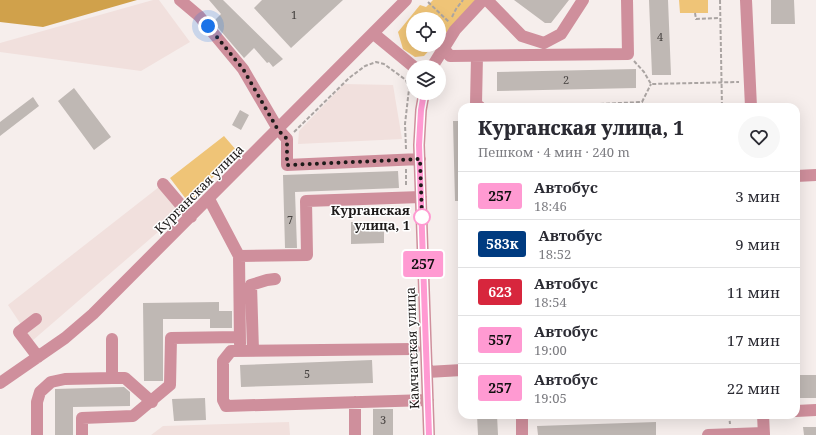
<!DOCTYPE html>
<html lang="ru">
<head>
<meta charset="utf-8">
<style>
	:root { --surface:#fff; --page:#f7f7f7; --text:#2b2b33; --muted:#7c7c81; --line:#e1e1e2 }
	body { margin:0; font-family:"Noto Serif",serif; background:var(--page); color:var(--text); height:100vh; display:flex; flex-direction:column; font-size:15px; white-space:nowrap }
	* { box-sizing:border-box; margin:0 }
	p { font-size:13px; color:var(--muted) }
	.icon { flex:none; width:22px; height:22px; fill:none; stroke:currentColor; stroke-width:2; stroke-linecap:round; stroke-linejoin:round }
	.map { position:relative; flex:1; overflow:hidden }
	.side { position:absolute; left:458px; top:103px; width:342px; height:316px; display:flex; flex-direction:column; background:var(--surface); border-radius:12px; box-shadow:0 4px 16px #0002 }
	.side>* { flex:none }
	.badge { padding:0 8px; border-radius:3px; font-size:14px; line-height:26px }
	.fabs { position:absolute; left:406px; top:12px; display:grid; gap:8px }
	.fabs a { display:grid; place-items:center; width:40px; height:40px; border-radius:50%; background:var(--surface); box-shadow:0 4px 16px #0002; font-size:20px }
	.you { position:absolute; width:20px; height:20px; margin:-10px; border:3px solid #fff; border-radius:50%; background:#1a73e8; box-shadow:0 0 0 6px #1a73e833 }
	.map>.badge { position:absolute; translate:-50% -50%; box-shadow:0 0 0 2px #fff }
	.round { display:grid; place-items:center; flex:none; width:42px; height:42px; border-radius:21px; background:var(--page) }
	.head { display:flex; align-items:center; justify-content:space-between; height:68px; padding:0 20px }
	h1 { font-size:19px; font-weight:800; line-height:30px }
	ul { padding:0; list-style:none }
	li { display:flex; align-items:center; gap:12px; height:48px; padding:0 20px; border-top:1px solid var(--line) }
	li div { flex:1 }
	li b { display:block; font-size:15px }
	li em { font-style:normal }
	li .badge { min-width:44px; font-weight:700; text-align:center }
	.map>svg:first-child { display:block }
</style>
</head>
<body>
<div class="map">
<svg width="816" height="435" viewBox="0 0 816 435">
	<rect width="100%" height="100%" fill="#f6eeec"/>
	<path fill="#f1e0dd" d="M153,0H159L190,42L141,71L0,52V43Z
		M344,84L393,85L402,139L298,144L299,131Z
		M159,187L180,213L32,341L8,305Z
		M289,422L290,435H151L163,426Z"/>
	<path fill="#efc477" d="M433,0H477L439,40V19H413V45H434L424,56L415,57L403,49L398,32L420,5L426,7Z
		M679,0H708V13H680Z
		M224,136L237,151L189,203L170,178Z"/>
	<path fill="#d0a14b" d="M0,0H137L43,27L0,22Z"/>
	<path fill="#bfb8b4" d="M209,0H223L283,59L273,67L269,62L267,63L254,48L244,58L213,22L221,14Z
		M262,0H343L291,48L254,8Z
		M514,0H569L551,23H545Z
		M649,0H668L671,75H652Z
		M771,0H794L795,24H771Z
		M636,69V88L497,91V72Z
		M74,88L111,137L94,150L58,101Z
		M33,97L39,106L0,136V122Z
		M240,110L249,115L241,130L232,125Z
		M453,121H462V201H455Z
		M398,171L399,188L295,192L297,248H285L283,175Z
		M351,222H384V243L351,244Z
		M219,302V311H232V328H210V319H163V381H144L143,303Z
		M372,360L373,383L241,387L240,365Z
		M796,375H816V398H796Z
		M124,387L130,392V406L73,407V435H55V389Z
		M205,398L206,420L174,421L172,399Z
		M373,409H393V435H373Z
		M477,415H497L498,435H478Z
		M656,422V435H538L537,426Z
		M803,427H816V435H804Z"/>
	<g fill="none" stroke-linecap="round" stroke-linejoin="round">
		<path stroke="#aaa4a2" stroke-width="2" stroke-dasharray="4 2" stroke-linecap="butt" d="M720,0L722,107
			M428,2L449,22
			M695,13L696,19L719,18
			M452,17L456,9L463,0
			M634,61L644,72L651,84L739,82
			M534,107L642,102L651,84
			M294,132L349,78L365,66L376,62L384,64L406,80L409,89L405,124L406,149
			M406,169V187
			M729,415L730,424"/>
		<path stroke="#cf8f9c" stroke-width="12" d="M180,0L199,16L243,69L278,129L287,139V165L420,159
			M487,0L522,36L544,43L561,34L583,0
			M746,0L751,107
			M374,34L414,67
			M443,48L450,56L628,54L627,0
			M477,56L476,104L480,107
			M432,67L455,30L483,0
			M424,93L421,110L419,145L429,435
			M796,176L816,175
			M163,184L191,217
			M209,199L239,256L240,344
			M239,256L307,255L306,201L421,197
			M36,319L19,332L38,357
			M414,349L231,351L223,361V400L226,406L428,400
			M253,351L251,285L267,280L275,279
			M427,372L462,370
			M112,378H125L152,402
			M0,383L65,338L93,314L406,0
			M355,402V435
			M796,411L816,410
			M522,415V435
			M763,415L764,435
			M37,435V402L40,392L51,382L65,379L112,378V339
			M82,435V418L133,416L170,385L171,338L240,337
			M708,435L764,433"/>
	</g>
	<g fill="none" stroke-linecap="round" stroke-linejoin="round">
		<defs>
			<path id="line" d="M424,93L421,110L419,145L429,435"/>
		</defs>
		<use href="#line" stroke="#fff" stroke-width="9"/>
		<use href="#line" stroke="#ff9ad2" stroke-width="6"/>
		<path stroke="#1d1a19" stroke-width="4" stroke-dasharray="0 7.2" d="M208,26L243,69L278,130L287,139V165L420,159L422,217"/>
	</g>
	<circle fill="#fff" stroke="#ff9ad2" stroke-width="2" cx="422" cy="217" r="8"/>
	<g text-anchor="middle" stroke-width="3" stroke-linejoin="round" paint-order="stroke">
		<g font-size="11" fill="#464240">
			<text x="294" y="19">1</text>
			<text x="660" y="41">4</text>
			<text x="566" y="84">2</text>
			<text x="290" y="224">7</text>
			<text x="307" y="378">5</text>
			<text x="383" y="424">3</text>
		</g>
		<g font-size="13" fill="#1d1a19" stroke="#fff">
			<text transform="translate(199 189) rotate(-45)" y="5">Курганская улица</text>
			<text transform="translate(412 348) rotate(-92)" y="5">Камчатская улица</text>
		</g>
		<g font-size="13" font-weight="bold" fill="#1d1a19" stroke="#fff" text-anchor="end">
			<text x="410" y="215">Курганская<tspan x="410" dy="15">улица, 1</tspan></text>
		</g>
	</g>
</svg>
<div class="fabs">
<a><svg class="icon" aria-label="locate" viewBox="0 0 24 24"><circle cx="12" cy="12" r="6"/><path d="M12 2v4M12 18v4M2 12h4M18 12h4"/></svg></a>
<a><svg class="icon" aria-label="layers" viewBox="0 0 24 24"><path d="M12 4l9 5-9 5-9-5zM3 14l9 5 9-5"/></svg></a>
</div>
<div class="you" style="left:208px;top:26px"></div>
<b class="badge" style="left:423px;top:264px;background:#ff9ad2;color:#111">257</b>
<section class="side">
<div class="head"><div><h1>Курганская улица, 1</h1><p>Пешком · 4 мин · 240 m</p></div><a class="round"><svg class="icon" aria-label="heart" viewBox="0 0 24 24"><path d="M12 20l-8-8c-3-5 5-10 8-4 3-6 11-1 8 4z"/></svg></a></div>
<ul>
<li><span class="badge" style="background:#ff9ad2;color:#111">257</span><div><b>Автобус</b><p>18:46</p></div><em>3 мин</em></li>
<li><span class="badge" style="background:#003b80;color:#fff">583к</span><div><b>Автобус</b><p>18:52</p></div><em>9 мин</em></li>
<li><span class="badge" style="background:#d7263d;color:#fff">623</span><div><b>Автобус</b><p>18:54</p></div><em>11 мин</em></li>
<li><span class="badge" style="background:#ff9ad2;color:#111">557</span><div><b>Автобус</b><p>19:00</p></div><em>17 мин</em></li>
<li><span class="badge" style="background:#ff9ad2;color:#111">257</span><div><b>Автобус</b><p>19:05</p></div><em>22 мин</em></li>
</ul>
</section>
</div>
</body>
</html>
